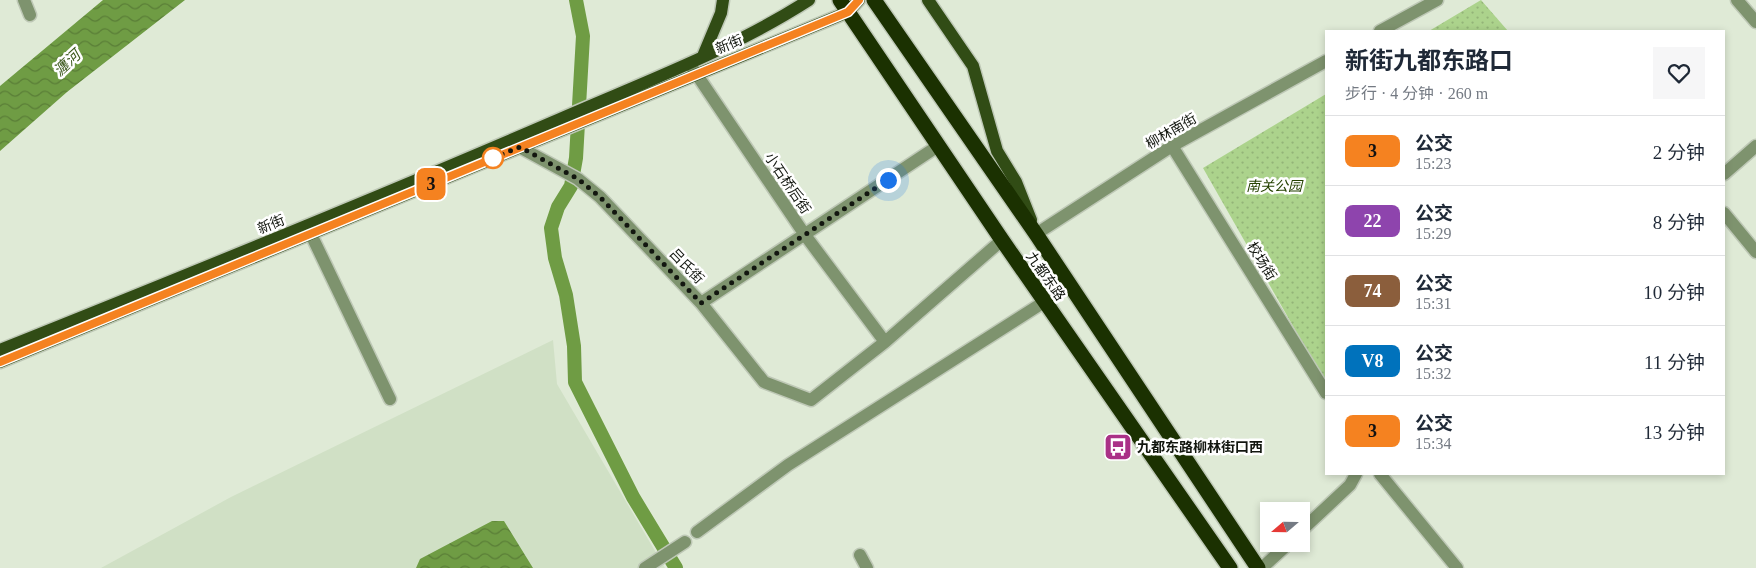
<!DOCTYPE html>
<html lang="zh">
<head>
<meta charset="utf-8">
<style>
	:root { --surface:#fff; --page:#f6f6f7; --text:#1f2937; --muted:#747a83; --line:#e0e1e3 }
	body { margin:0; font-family:"Times New Roman","Noto Sans SC",serif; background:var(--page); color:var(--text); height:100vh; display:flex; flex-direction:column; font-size:19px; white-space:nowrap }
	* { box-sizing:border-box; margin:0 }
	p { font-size:16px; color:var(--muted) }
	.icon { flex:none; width:28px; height:28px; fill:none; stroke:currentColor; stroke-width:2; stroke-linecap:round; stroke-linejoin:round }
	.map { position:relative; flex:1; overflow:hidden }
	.details { position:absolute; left:1325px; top:30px; width:400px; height:445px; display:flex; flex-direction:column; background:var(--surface); border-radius:0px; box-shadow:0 2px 8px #0003 }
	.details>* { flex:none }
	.badge { padding:0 10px; border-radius:8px; font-size:18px; line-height:32px }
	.needle { width:32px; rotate:250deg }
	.tools { position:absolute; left:1260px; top:502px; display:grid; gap:10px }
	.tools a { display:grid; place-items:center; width:50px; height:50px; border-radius:0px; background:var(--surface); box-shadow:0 2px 8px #0003; font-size:25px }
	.you { position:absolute; width:25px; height:25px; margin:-12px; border:4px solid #fff; border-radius:50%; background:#1a73e8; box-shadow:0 0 0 8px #1a73e833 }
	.map>.badge { position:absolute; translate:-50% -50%; box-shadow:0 0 0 2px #fff }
	.round { display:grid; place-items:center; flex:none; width:52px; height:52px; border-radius:0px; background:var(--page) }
	.summary { display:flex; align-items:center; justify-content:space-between; height:85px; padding:0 20px }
	h1 { font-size:24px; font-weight:700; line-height:38px }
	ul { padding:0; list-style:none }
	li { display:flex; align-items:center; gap:15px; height:70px; padding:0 20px; border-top:1px solid var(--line) }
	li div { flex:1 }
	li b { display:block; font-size:19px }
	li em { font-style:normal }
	li .badge { min-width:55px; font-weight:700; text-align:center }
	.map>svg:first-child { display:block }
</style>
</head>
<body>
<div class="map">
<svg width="1756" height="568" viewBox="0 0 1756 568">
	<defs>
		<pattern id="park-dots" width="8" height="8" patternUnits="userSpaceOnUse" patternTransform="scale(1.25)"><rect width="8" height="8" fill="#acd38c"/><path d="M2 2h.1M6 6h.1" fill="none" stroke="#93b478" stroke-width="1.8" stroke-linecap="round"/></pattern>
		<pattern id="water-waves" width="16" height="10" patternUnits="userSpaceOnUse" patternTransform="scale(1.25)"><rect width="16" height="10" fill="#6f9c44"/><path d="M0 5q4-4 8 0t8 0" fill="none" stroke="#5a7e37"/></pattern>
	</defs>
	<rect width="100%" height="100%" fill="#dfead6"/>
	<path fill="#d0e0c5" d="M553,340L557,384L665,568H101L231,497Z"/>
	<path fill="url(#park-dots)" d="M1481,0L1508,31H1429Z
		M1326,94V384L1203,168Z"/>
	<path fill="url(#water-waves)" d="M103,0H185L67,92L0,151V86Z
		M492,521H504L533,568H416L420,559Z"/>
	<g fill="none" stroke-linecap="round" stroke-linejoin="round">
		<path stroke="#6f9c44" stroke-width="14" d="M576,0L583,36L576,158L571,186L558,207L551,228L555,258L566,295L574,346L575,382L633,497L676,568"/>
		<defs>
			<path id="minor" d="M24,0L30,15
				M1737,0L1756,22
				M1380,31L1437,0
				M691,66L805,235L885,342
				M512,143L578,179L600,197L701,303L764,382L811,400L885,342L1002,240
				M1172,146L1326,393
				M1724,174L1756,146
				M1724,213L1756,252
				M307,226L390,399
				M1036,234L1172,146L1326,61
				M701,303L938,146
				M1380,474L1457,568
				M1301,531L1350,485L1356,474
				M697,532L788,465L1044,302
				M860,555L867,568
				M645,568L685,542
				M1262,568L1288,544"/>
			<path id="major" d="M928,0L973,66L997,151L1016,182L1031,220
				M703,56L721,13L723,0
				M0,350C185,276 370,201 553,122C639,84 730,51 809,0
				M0,362L848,12L859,0"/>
			<path id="highway" d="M840,0L1002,240L1230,568
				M874,0L1036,234L1258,568"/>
		</defs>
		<use href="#minor" stroke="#bec8b6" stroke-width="15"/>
		<use href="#major" stroke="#bec8b6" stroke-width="15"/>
		<use href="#highway" stroke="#bec8b6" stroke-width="18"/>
		<use href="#minor" stroke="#7e936e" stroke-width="12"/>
		<use href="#major" stroke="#314c15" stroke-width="12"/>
		<use href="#highway" stroke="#1b3101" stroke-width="15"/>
	</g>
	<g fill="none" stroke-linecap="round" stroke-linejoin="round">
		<defs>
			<path id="line" d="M0,362L848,12L859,0"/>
		</defs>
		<use href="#line" stroke="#fff" stroke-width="11"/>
		<use href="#line" stroke="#f58220" stroke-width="8"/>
		<path stroke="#12160f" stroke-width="5" stroke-dasharray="0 9" d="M493,158L485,161L520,147L578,179L600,197L701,303L888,180"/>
	</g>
	<defs>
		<symbol id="bus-square" viewBox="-11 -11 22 22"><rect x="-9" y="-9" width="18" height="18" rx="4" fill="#aa3187" stroke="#fff"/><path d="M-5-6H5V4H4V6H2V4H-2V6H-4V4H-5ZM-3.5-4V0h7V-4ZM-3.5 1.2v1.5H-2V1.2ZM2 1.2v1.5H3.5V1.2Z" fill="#fff"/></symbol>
	</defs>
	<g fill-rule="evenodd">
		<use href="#bus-square" x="1102" y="431" width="32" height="32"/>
	</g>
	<circle fill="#fff" stroke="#f58220" stroke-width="2.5" cx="493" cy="158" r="10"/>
	<g text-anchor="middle" stroke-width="5" stroke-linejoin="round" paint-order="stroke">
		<g font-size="14" fill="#12160f" stroke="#fff">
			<text transform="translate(729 44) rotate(-22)" y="5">新街</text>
			<text transform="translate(1171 131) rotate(-30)" y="5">柳林南街</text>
			<text transform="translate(788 183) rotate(56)" y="5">小石桥后街</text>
			<text transform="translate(271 224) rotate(-22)" y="5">新街</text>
			<text transform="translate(1262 261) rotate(58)" y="5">校场街</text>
			<text transform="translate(687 266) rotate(46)" y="5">吕氏街</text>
			<text transform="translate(1046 276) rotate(55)" y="5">九都东路</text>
		</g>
		<g font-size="14" font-style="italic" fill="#254200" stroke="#fff">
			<text x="1274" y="191">南关公园</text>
		</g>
		<g font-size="14" font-weight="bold" fill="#12160f" stroke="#fff" text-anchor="start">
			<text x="1137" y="452">九都东路柳林街口西</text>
		</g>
		<g font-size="15" font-style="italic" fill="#39571a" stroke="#fff">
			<text transform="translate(67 63) rotate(-43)" y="5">瀍河</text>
		</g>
	</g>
</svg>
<div class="tools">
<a><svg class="needle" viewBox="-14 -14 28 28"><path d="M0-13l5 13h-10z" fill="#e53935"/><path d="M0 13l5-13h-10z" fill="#747a83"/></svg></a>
</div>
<div class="you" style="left:888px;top:180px"></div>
<b class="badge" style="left:431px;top:184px;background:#f58220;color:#111">3</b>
<section class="details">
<div class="summary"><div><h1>新街九都东路口</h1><p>步行 · 4 分钟 · 260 m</p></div><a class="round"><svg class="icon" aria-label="heart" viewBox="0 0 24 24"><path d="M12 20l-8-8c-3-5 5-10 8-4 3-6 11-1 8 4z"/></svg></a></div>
<ul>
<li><span class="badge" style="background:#f58220;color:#111">3</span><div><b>公交</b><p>15:23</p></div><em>2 分钟</em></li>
<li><span class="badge" style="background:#8e44ad;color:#fff">22</span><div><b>公交</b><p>15:29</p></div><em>8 分钟</em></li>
<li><span class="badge" style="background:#8b5e3c;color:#fff">74</span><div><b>公交</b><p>15:31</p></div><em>10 分钟</em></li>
<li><span class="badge" style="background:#0072bc;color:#fff">V8</span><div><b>公交</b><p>15:32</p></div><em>11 分钟</em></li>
<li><span class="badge" style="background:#f58220;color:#111">3</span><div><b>公交</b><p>15:34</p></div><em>13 分钟</em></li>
</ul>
</section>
</div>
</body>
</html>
